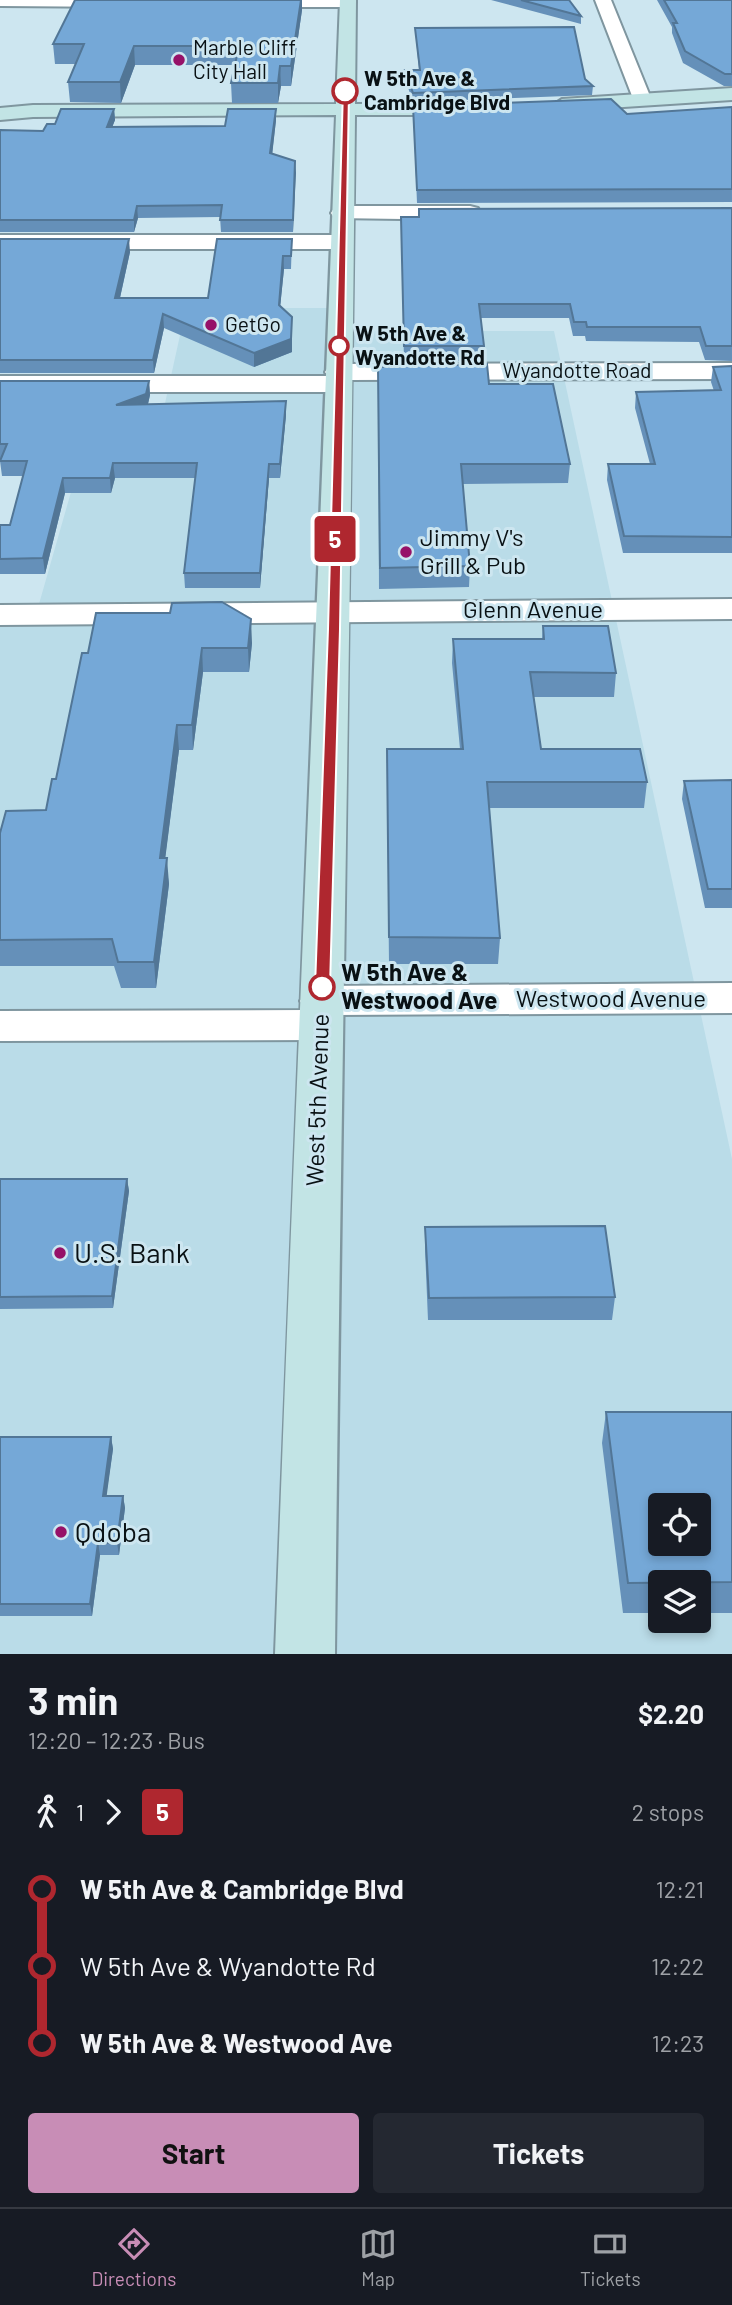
<!DOCTYPE html>
<html lang="en">
<head>
<meta charset="utf-8">
<style>
	:root { --surface:#171b24; --page:#242831; --text:#f1f3f6; --muted:#9ea1a6; --line:#363941; --accent:#c88db6 }
	body { margin:0; font-family:Barlow,sans-serif; background:var(--page); color:var(--text); height:100vh; display:flex; flex-direction:column; font-size:26px; white-space:nowrap }
	* { box-sizing:border-box; margin:0 }
	p { font-size:23px; color:var(--muted) }
	.icon { flex:none; width:38px; height:38px; fill:none; stroke:currentColor; stroke-width:2; stroke-linecap:round; stroke-linejoin:round }
	.map { position:relative; height:1654px; overflow:hidden }
	.drawer { display:flex; flex-direction:column; background:var(--surface); flex:1 }
	.drawer>* { flex:none }
	.badge { padding:0 14px; border-radius:5px; font-size:24px; line-height:46px }
	.controls { position:absolute; left:648px; top:1493px; display:grid; gap:14px }
	.controls a { display:grid; place-items:center; width:63px; height:63px; border-radius:7px; background:var(--surface); box-shadow:0 4px 10px #0003; font-size:35px }
	.map>.badge { position:absolute; translate:-50% -50%; box-shadow:0 0 0 4px #fff }
	.legs { display:flex; align-items:center; gap:10px; height:77px; padding:0 28px; font-size:23px }
	.legs p { margin-inline-start:auto }
	.summary { display:flex; align-items:center; justify-content:space-between; height:119px; padding:0 28px }
	h1 { font-size:38px; font-weight:700; line-height:52px }
	.primary-button { display:flex; gap:14px; margin-top:auto; padding:14px 28px }
	.primary-button a { flex:1; height:80px; border-radius:7px; background:var(--accent); color:#111; font-size:28px; font-weight:700; line-height:80px; text-align:center }
	.primary-button a+a { background:var(--page); color:var(--text) }
	ul { padding:0 28px; list-style:none }
	li { display:flex; align-items:center; gap:24px; height:77px; font-size:26px }
	li i { display:grid; place-items:center; width:10px; height:100%; margin:0 9px; background:currentColor }
	li i::after { content:''; width:18px; height:18px; margin:-9px; border:5px solid; border-radius:50%; background:var(--surface) }
	li p { margin-inline-start:auto }
	li:first-child i { background:linear-gradient(#0000 50%,currentColor 0) }
	li:last-child i { background:linear-gradient(currentColor 50%,#0000 0) }
	.tabs { display:flex; justify-content:space-around; align-items:center; height:98px; border-top:2px solid var(--line); background:var(--surface); font-size:19px; color:var(--muted) }
	.tabs a { display:grid; justify-items:center; gap:4px }
	.tabs .selected { color:var(--accent) }
	.map>svg:first-child { display:block }
</style>
</head>
<body>
<div class="map">
<svg width="732" height="1654" viewBox="0 0 732 1654">
	<rect width="100%" height="100%" fill="#cde6f0"/>
	<path fill="#badce8" fill-rule="evenodd" d="M186,308H340V331H554L732,1159V1654H0V618H35L75,478L149,476ZM660,1505H698V1544H660ZM660,1582H698V1620H660Z"/>
	<g fill="none" stroke-linecap="round" stroke-linejoin="round">
		<defs>
			<path id="street" d="M0,0H134L135,2L127,7L0,6Z
				M244,0H355L356,2L348,7H251L245,5Z
				M595,0H611L652,101L650,105H636L634,101Z
				M342,206H470L478,208L481,213L478,218L470,220L334,218L331,213L334,208Z
				M0,235H341L349,237L352,242L349,247L341,249H0Z
				M732,363V379L348,380L351,384L347,390L338,392H0V376H328L325,372L329,366L338,364Z
				M732,599V619L0,625V605Z
				M732,983V1013L336,1015L342,1025L336,1036L320,1040L0,1041V1011L306,1010L300,1001L307,991L322,986Z"/>
			<path id="secondary" d="M340,0H356L355,104L467,103L477,109L467,115H355C351,628 340,1141 335,1654H275C293,1141 317,628 336,115L33,117L0,120V108L33,105L336,104Z
				M732,88V100L562,111L553,105L562,99Z"/>
		</defs>
		<use href="#street" stroke="#7f969f" stroke-width="4"/>
		<use href="#secondary" stroke="#7f969f" stroke-width="4"/>
		<use href="#street" fill="#fff" fill-rule="evenodd"/>
		<use href="#secondary" fill="#c2e4e5" fill-rule="evenodd"/>
	</g>
	<path fill="#6590b9" d="M75,0H302V10L291,86H281L278,103H232L231,83L235,65H135L121,103L70,102L68,82L76,64H55L53,44Z
		M491,0H569L581,16V24Z
		M657,0H732V86H724L683,63L672,33V27Z
		M415,28L585,79L593,86L592,95L413,102L405,79V70H419Z
		M413,106L627,114L732,107V202L417,203Z
		M114,109L115,120L112,127L225,126L276,120L272,154L295,161L293,232H221L220,217L138,218L134,232H0V130L43,131L55,124Z
		M732,208V361L705,360L699,342L586,341L585,336H573L569,318H481L484,346L483,361H404L401,217H418L419,209Z
		M0,239L130,252L120,298H208L292,239L291,269H284L280,307L292,317V352L254,367L164,328L154,373H0Z
		M732,366V553H623L607,480L608,464H650L635,408L636,392L714,391L711,382L713,367Z
		M378,367L489,384L570,464L568,483L463,484L470,566L469,587L379,589Z
		M0,381H149L150,395L148,404L286,401V415L280,478H269L260,588H185L184,573L196,478H115L111,493H65L45,574H0V525H10L23,476H2L0,461L1,458H0Z
		M543,626L616,673L614,697H533L541,749L647,782L644,808H489L500,938L498,964H389L387,774L460,749L452,663L453,639H542Z
		M252,643L249,672H203L193,750H179L165,858L169,884L156,988H121L114,966H0V833L46,810L56,779L82,653Z
		M732,780V908H705L682,799L684,781Z
		M0,1179H127L129,1191L113,1308L0,1309Z
		M425,1227L615,1297L612,1320H428L425,1249Z
		M606,1412H732V1613H698V1582H660V1613H623L602,1443Z
		M0,1437H111L113,1449L106,1496H123L125,1508L119,1555H100L92,1616H0Z"/>
	<path fill="#527696" d="M301,0H302V10L291,86V66Z
		M134,46L135,65L121,103L120,82Z
		M280,66L281,86L278,103V83Z
		M114,109L115,120L108,138L107,127Z
		M276,109V120L271,165L270,153Z
		M295,161L296,173L293,232V220Z
		M137,206L138,218L134,232V220Z
		M129,239L130,252L117,311L115,298Z
		M283,256L284,269L279,318V305Z
		M163,314L164,328L154,373L153,360Z
		M292,317V352L254,367V353Z
		M149,381L150,395L147,408L116,405Z
		M286,401V415L280,478V464Z
		M113,463L115,478L111,493L110,478Z
		M269,464V478L260,588V573Z
		M63,478L65,493L45,574L43,558Z
		M251,619L252,643L249,672L248,648Z
		M202,648L203,672L193,750L192,725Z
		M177,725L179,750L162,884L160,858Z
		M167,858L169,884L156,988L154,962Z
		M127,1179L129,1191L113,1308L112,1296Z
		M111,1437L113,1449L105,1508L103,1496Z
		M123,1496L125,1508L119,1555L117,1543Z
		M98,1543L100,1555L92,1616L90,1604Z"/>
	<path fill="#75a8d7" stroke="#527696" stroke-width="2" fill-rule="evenodd" d="M75,0H301L291,66H280L278,83H231L239,46H134L120,82H68L84,44H53Z
		M521,0H569L581,16Z
		M664,0H732V74H725L685,51L673,23H677Z
		M574,27L585,79L593,86L413,93L405,70H420L415,28Z
		M611,99L627,114L732,107V189L417,190L413,106Z
		M61,109H114L107,127L225,126L228,109H276L270,153L295,161L293,220H220L222,205L137,206L134,220H0V130L43,131L47,124H55Z
		M732,208V346H706L700,327H587L586,322H574L570,304H479L484,346H404L401,217H419V209Z
		M0,239H129L115,298H208L217,239H292L291,256H283L279,305L292,317L291,339L254,353L163,314L153,360H0Z
		M487,364L489,384H553L570,464H461L470,566L380,568L378,367Z
		M732,366V537L624,536L608,464H655L636,392L721,390L713,367Z
		M0,381H149L146,394L116,405L286,401L280,464H269L260,573H184L197,463H113L110,478H63L43,558L0,559V525H10L27,461H0L7,444H0Z
		M222,602L251,619L248,648H202L192,725H177L160,858H167L154,962H118L112,939L0,940V833L6,811L46,810L52,779H56L82,653H88L96,613H170L172,603Z
		M543,626H608L616,673L530,672L541,749H640L647,782H487L500,938L389,937L387,749H463L453,639H544Z
		M732,780V889H708L684,781Z
		M0,1179H127L112,1296L0,1297Z
		M605,1226L615,1297L429,1298L425,1227Z
		M606,1412H732V1582L628,1583ZM660,1505H698V1544H660Z
		M0,1437H111L103,1496H123L117,1543H98L90,1604H0Z"/>
	<path fill="#af272f" stroke="#fff" stroke-width="2" d="M343,89L349,91L340,629L330,987L322,992L315,987L328,629Z"/>
	<g fill="#961168" stroke="#cde6f0" stroke-width="2.5">
		<circle cx="179" cy="60" r="7"/>
		<circle cx="211" cy="325" r="7"/>
		<circle cx="406" cy="552" r="7"/>
		<circle cx="60" cy="1253" r="7"/>
		<circle cx="61" cy="1532" r="7"/>
	</g>
	<g fill="#fff" stroke="#af272f" stroke-width="3.5">
		<circle cx="345" cy="91" r="12"/>
		<circle cx="339" cy="346" r="9"/>
		<circle cx="322" cy="987" r="12"/>
	</g>
	<g text-anchor="middle" stroke-width="6" stroke-linejoin="round" paint-order="stroke">
		<g font-size="21" fill="#091114" stroke="#cde6f0" text-anchor="start">
			<text x="193" y="55">Marble Cliff<tspan x="193" dy="24">City Hall</tspan></text>
			<text x="225" y="332">GetGo</text>
		</g>
		<g font-size="21" font-weight="bold" fill="#091114" stroke="#cde6f0" text-anchor="start">
			<text x="364" y="86">W 5th Ave &amp;<tspan x="364" dy="24">Cambridge Blvd</tspan></text>
			<text x="355" y="341">W 5th Ave &amp;<tspan x="355" dy="24">Wyandotte Rd</tspan></text>
		</g>
		<g font-size="21" fill="#091114" stroke="#cde6f0">
			<text x="577" y="378">Wyandotte Road</text>
		</g>
		<g font-size="24" fill="#091114" stroke="#cde6f0" text-anchor="start">
			<text x="420" y="546">Jimmy V's<tspan x="420" dy="28">Grill &amp; Pub</tspan></text>
		</g>
		<g font-size="24" fill="#091114" stroke="#cde6f0">
			<text x="533" y="618">Glenn Avenue</text>
			<text x="611" y="1007">Westwood Avenue</text>
			<text transform="translate(318 1100) rotate(-88)" y="8">West 5th Avenue</text>
		</g>
		<g font-size="24" font-weight="bold" fill="#091114" stroke="#cde6f0" text-anchor="start">
			<text x="341" y="981">W 5th Ave &amp;<tspan x="341" dy="28">Westwood Ave</tspan></text>
		</g>
		<g font-size="28" fill="#091114" stroke="#cde6f0" text-anchor="start">
			<text x="74" y="1263">U.S. Bank</text>
			<text x="75" y="1542">Qdoba</text>
		</g>
	</g>
</svg>
<div class="controls">
<a><svg class="icon" aria-label="locate" viewBox="0 0 24 24"><circle cx="12" cy="12" r="6"/><path d="M12 2v4M12 18v4M2 12h4M18 12h4"/></svg></a>
<a><svg class="icon" aria-label="layers" viewBox="0 0 24 24"><path d="M12 4l9 5-9 5-9-5zM3 14l9 5 9-5"/></svg></a>
</div>
<b class="badge" style="left:335px;top:539px;background:#af272f;color:#fff">5</b>
</div>
<section class="drawer">
<div class="summary"><div><h1>3 min</h1><p>12:20 – 12:23 · Bus</p></div><b>$2.20</b></div>
<div class="legs"><svg class="icon" aria-label="walk" viewBox="0 0 24 24"><circle cx="13" cy="4" r="2"/><path d="M13 8l-2 6 4 7M11 14l-3 7M7 12l3-4h3l4 4"/></svg>1<svg class="icon" aria-label="forward" viewBox="0 0 24 24"><path d="M9 5l7 7-7 7"/></svg><b class="badge" style="background:#af272f;color:#fff">5</b><p>2 stops</p></div>
<ul>
<li><i style="color:#af272f"></i><b>W 5th Ave &amp; Cambridge Blvd</b><p>12:21</p></li>
<li><i style="color:#af272f"></i><span>W 5th Ave &amp; Wyandotte Rd</span><p>12:22</p></li>
<li><i style="color:#af272f"></i><b>W 5th Ave &amp; Westwood Ave</b><p>12:23</p></li>
</ul>
<div class="primary-button"><a>Start</a><a>Tickets</a></div>
</section>
<nav class="tabs">
<a class="selected"><svg class="icon" aria-label="directions" viewBox="0 0 24 24"><path d="M12 3l9 9-9 9-9-9zM9 14v-3h6M13 9l2 2-2 2"/></svg>Directions</a>
<a><svg class="icon" aria-label="map" viewBox="0 0 24 24"><path d="M3 6l6-2 6 2 6-2v14l-6 2-6-2-6 2zM9 4v14M15 6v14"/></svg>Map</a>
<a><svg class="icon" aria-label="tickets" viewBox="0 0 24 24"><path d="M3 7h18v10H3zM15 7v10"/></svg>Tickets</a>
</nav>
</body>
</html>
